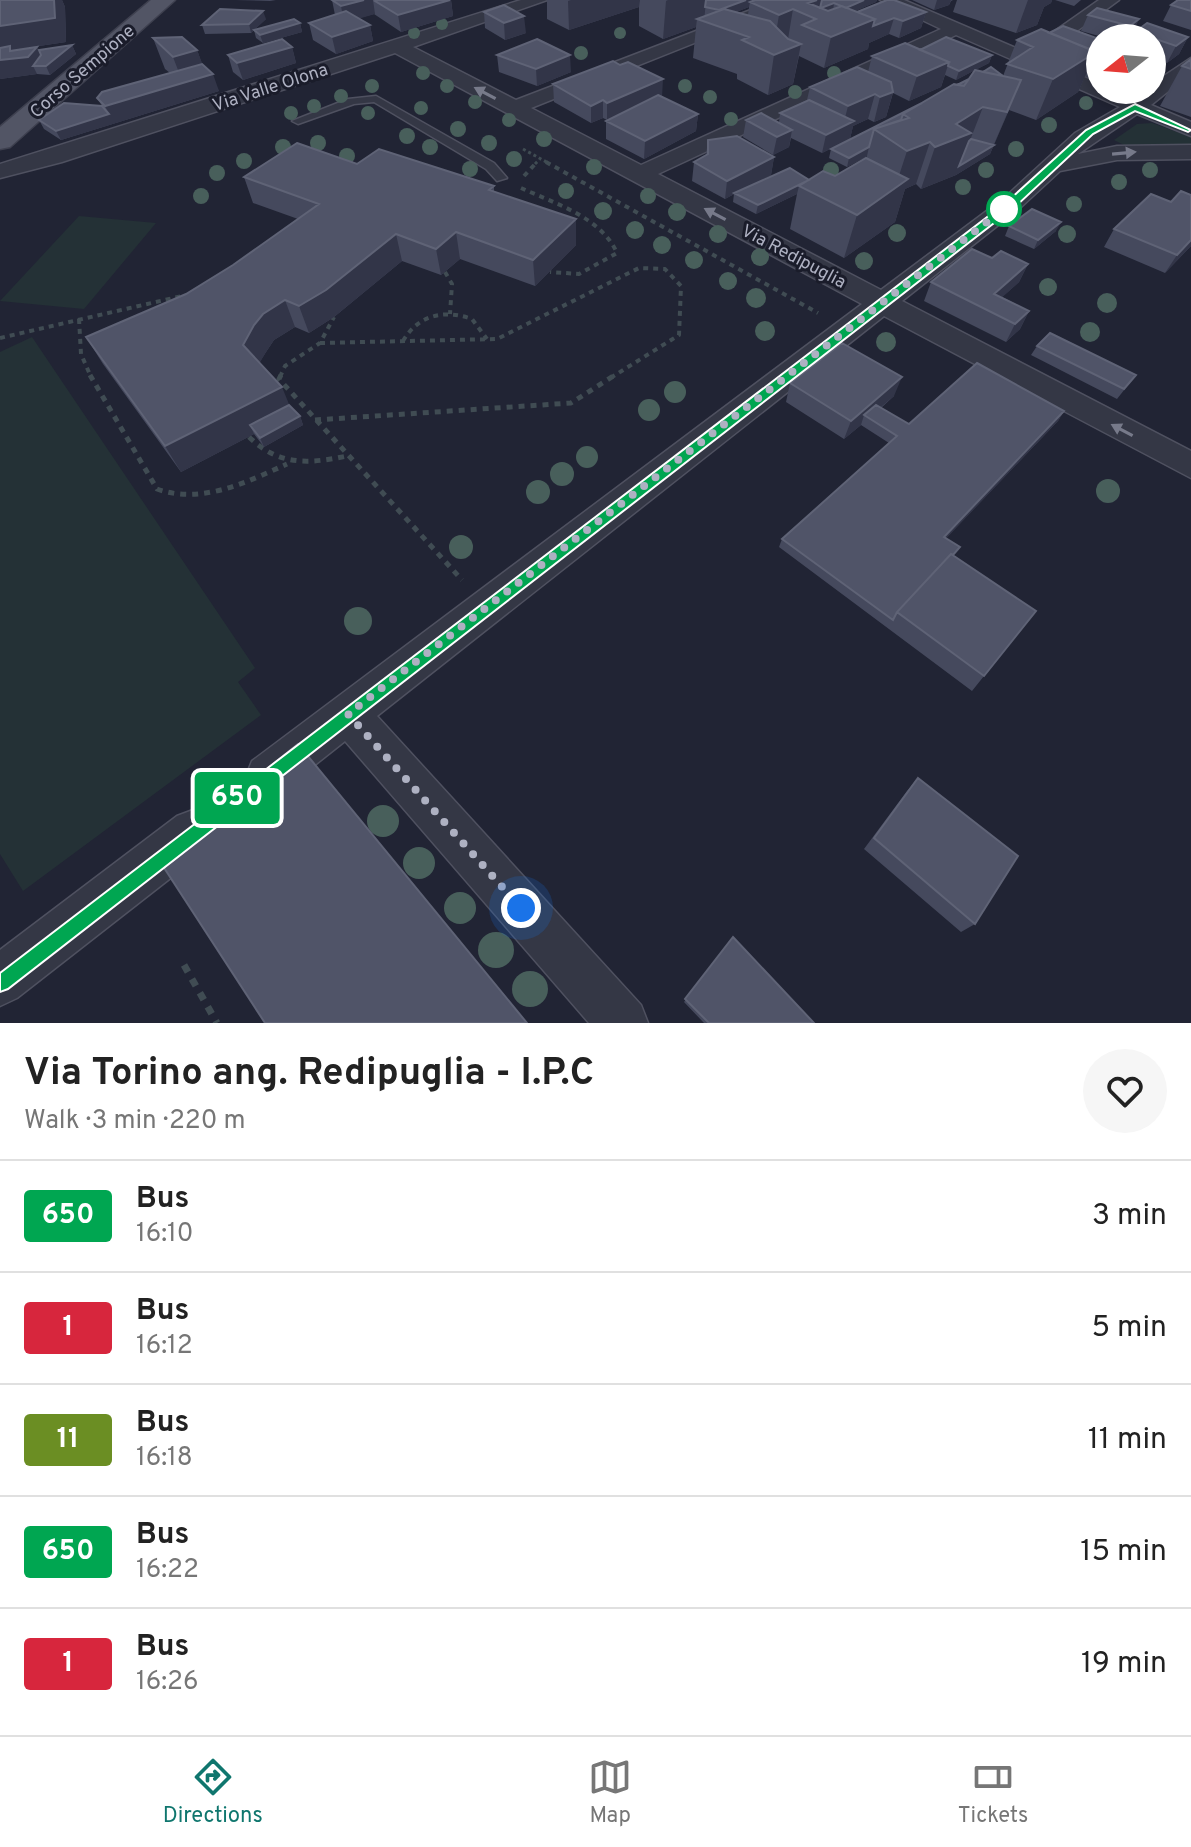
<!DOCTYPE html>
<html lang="en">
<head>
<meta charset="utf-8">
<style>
	:root { --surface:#fff; --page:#f6f6f6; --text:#222; --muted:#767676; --line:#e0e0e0; --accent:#0f766e }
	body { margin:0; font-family:Overpass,sans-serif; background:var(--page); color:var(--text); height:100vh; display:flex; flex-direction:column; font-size:30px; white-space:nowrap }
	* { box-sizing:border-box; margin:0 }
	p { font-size:26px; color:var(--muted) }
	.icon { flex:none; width:44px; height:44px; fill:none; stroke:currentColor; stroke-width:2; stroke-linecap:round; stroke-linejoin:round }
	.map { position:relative; height:1023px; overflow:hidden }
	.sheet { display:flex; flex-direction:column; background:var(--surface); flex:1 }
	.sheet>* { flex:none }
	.badge { padding:0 16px; border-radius:6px; font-size:28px; line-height:52px }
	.needle { width:52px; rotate:253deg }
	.controls { position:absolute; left:1086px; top:24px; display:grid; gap:16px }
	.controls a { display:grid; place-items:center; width:80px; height:80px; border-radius:50%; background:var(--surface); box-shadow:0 4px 12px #0003; font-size:40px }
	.you { position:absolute; width:40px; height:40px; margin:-20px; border:6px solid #fff; border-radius:50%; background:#1a73e8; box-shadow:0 0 0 12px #1a73e833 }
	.map>.badge { position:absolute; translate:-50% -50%; box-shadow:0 0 0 4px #fff }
	.round { display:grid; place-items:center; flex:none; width:84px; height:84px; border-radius:42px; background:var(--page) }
	.headline { display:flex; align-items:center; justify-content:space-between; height:136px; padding:0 24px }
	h1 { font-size:38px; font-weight:700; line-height:60px }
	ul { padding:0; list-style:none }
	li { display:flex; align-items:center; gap:24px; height:112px; padding:0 24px; border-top:2px solid var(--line) }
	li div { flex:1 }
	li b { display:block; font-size:30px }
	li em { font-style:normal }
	li .badge { min-width:88px; font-weight:700; text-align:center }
	.tab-bar { display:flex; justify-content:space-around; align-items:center; height:112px; border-top:2px solid var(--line); background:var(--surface); font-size:22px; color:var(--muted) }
	.tab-bar a { display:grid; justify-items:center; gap:4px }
	.tab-bar .active { color:var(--accent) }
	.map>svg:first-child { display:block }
</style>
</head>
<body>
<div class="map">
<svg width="1191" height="1023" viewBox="0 0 1191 1023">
	<rect width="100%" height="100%" fill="#212434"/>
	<path fill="#243136" d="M1152,123L1191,137V147L1124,145L1114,140L1137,124Z
		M79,216L156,223L84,309L0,301Z
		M32,337L255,668L238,682L261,715L23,891L0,854V352Z"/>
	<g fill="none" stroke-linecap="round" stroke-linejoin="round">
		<defs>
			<path id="lane" d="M376,96L494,163L507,178L497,181L486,169L374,102L354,104L298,124L292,121L348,99Z"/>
			<path id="street" d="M521,0H547L413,47L516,100L777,0H802L531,108L641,165L941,29L880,0H904L1025,52L1099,0H1119L1040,58L1100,84V90H1115L1134,98L1144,90H1152V84L1191,58V73L1151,105L1191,122V136L1137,114L1078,154L1117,146L1191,145V159L1117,160L1060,171L1020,208L902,301L1191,451V478L884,316L377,716L641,1005L648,1023H589L345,741L282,791L267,797L252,791L246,776L252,761L862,304L395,53L62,162L0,178V164ZM956,35L1120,107L1075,133L1004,198L881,290L658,174Z
				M193,810L209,816L215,832L209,848L17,998L0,1006V950L177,816Z"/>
			<path id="primary" d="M151,0H175L10,147L0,149V127Z"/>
		</defs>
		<use href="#lane" stroke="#4f5160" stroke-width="3"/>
		<use href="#street" stroke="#4f5160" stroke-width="3"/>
		<use href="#primary" stroke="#3e404f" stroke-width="3"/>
		<path stroke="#404c53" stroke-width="3" stroke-dasharray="3 3" stroke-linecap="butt" d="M523,149L550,164
			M535,164L540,159"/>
		<path stroke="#404c53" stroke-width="4" stroke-dasharray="5 5" stroke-linecap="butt" d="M546,162L818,313
			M524,176L537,162
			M521,188C554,203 601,217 617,253L579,274L550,272
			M445,272L452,284L450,314
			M79,319L81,354L91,377
			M0,338L182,296
			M403,341C418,315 444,309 472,319L487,339
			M320,343L497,339L639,268L665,269L681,286L679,335L612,377
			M280,377L285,366L320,343L334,317"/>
		<path stroke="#404c53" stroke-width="5" stroke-dasharray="6 6" stroke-linecap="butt" d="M90,375L157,489C201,505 247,482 287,464
			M281,375L279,379L462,580
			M315,420L571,403L615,375
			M249,437C279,466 308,464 347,456"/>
		<path stroke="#404c53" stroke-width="7" stroke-dasharray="8 8" stroke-linecap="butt" d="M184,965L217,1023"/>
		<use href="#lane" fill="#343745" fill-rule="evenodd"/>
		<use href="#street" fill="#343745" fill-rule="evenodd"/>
		<use href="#primary" fill="#525565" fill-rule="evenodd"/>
	</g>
	<g fill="#485f5b">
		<circle cx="442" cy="24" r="6"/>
		<circle cx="414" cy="33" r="6"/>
		<circle cx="620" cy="33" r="6"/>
		<circle cx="581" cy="53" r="7"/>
		<circle cx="423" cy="73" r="7"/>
		<circle cx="834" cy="73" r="7"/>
		<circle cx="372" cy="86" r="7"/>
		<circle cx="447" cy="86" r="7"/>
		<circle cx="685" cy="86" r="7"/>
		<circle cx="795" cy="92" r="7"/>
		<circle cx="341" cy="96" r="7"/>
		<circle cx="710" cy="97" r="7"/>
		<circle cx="475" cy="102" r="7"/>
		<circle cx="1086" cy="103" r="7"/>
		<circle cx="314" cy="106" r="7"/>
		<circle cx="421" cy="108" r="7"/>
		<circle cx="291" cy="113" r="7"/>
		<circle cx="368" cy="113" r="7"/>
		<circle cx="731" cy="119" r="7"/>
		<circle cx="509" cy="120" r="7"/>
		<circle cx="1049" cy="125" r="8"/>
		<circle cx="458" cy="129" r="8"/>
		<circle cx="407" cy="136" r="8"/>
		<circle cx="544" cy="139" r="8"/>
		<circle cx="318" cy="143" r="8"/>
		<circle cx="489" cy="143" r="8"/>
		<circle cx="283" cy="147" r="8"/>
		<circle cx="430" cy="147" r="8"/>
		<circle cx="1016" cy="149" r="8"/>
		<circle cx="347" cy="156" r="8"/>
		<circle cx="514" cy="159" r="8"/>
		<circle cx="244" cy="161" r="8"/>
		<circle cx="594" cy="167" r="8"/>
		<circle cx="470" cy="169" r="8"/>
		<circle cx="831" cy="170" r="8"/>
		<circle cx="986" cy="170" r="8"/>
		<circle cx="1150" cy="170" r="8"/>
		<circle cx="217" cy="173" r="8"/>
		<circle cx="1119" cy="182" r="8"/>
		<circle cx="963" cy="187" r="8"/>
		<circle cx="566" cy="191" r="8"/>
		<circle cx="201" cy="196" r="8"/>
		<circle cx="648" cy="196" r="8"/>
		<circle cx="1074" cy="204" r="8"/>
		<circle cx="603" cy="211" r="9"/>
		<circle cx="677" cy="212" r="9"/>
		<circle cx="635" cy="230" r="9"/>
		<circle cx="897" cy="233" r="9"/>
		<circle cx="718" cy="234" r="9"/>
		<circle cx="1067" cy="234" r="9"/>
		<circle cx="662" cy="245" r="9"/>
		<circle cx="760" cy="257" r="9"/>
		<circle cx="694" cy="260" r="9"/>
		<circle cx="864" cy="261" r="9"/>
		<circle cx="728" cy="281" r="9"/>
		<circle cx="1048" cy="287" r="9"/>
		<circle cx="756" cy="298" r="10"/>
		<circle cx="1107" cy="303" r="10"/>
		<circle cx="765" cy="331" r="10"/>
		<circle cx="1090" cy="332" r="10"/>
		<circle cx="886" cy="342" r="10"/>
		<circle cx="675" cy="392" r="11"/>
		<circle cx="649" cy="410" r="11"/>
		<circle cx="587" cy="457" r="11"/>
		<circle cx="562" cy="474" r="12"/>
		<circle cx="1108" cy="491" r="12"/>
		<circle cx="538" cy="492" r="12"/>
		<circle cx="461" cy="547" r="12"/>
		<circle cx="358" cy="621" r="14"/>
		<circle cx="383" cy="821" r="16"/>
		<circle cx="419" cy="863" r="16"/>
		<circle cx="460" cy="908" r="16"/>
		<circle cx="496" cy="950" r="18"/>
		<circle cx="530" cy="989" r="18"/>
	</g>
	<path fill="#45495d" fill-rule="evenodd" d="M0,0H63H62L65,7L66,42L12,50L37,47L39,50L72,45L76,54L50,75L37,74L0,79Z
		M235,0H276L270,1Z
		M332,0H451L453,16L401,32L374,14L359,18L370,25L373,41L336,54L313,40L309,23L335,15Z
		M547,0H877L876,2L855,11L926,12L921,28L899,38L889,34L869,43L868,49L824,68L799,56L793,84L768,95L737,79V74L693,58L696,27L663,39L639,26V7L569,30L547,19ZM749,7L748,15L736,12Z
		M912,0H953L951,1L949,5L934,10Z
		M957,0H1052L1051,3L1044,7L1037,25L1016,33L953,12Z
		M1055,0H1081L1074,6Z
		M1191,0V30L1163,21L1171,5Z
		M484,12L526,33L505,40L485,28Z
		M1088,15L1139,19L1131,35L1128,38H1100V83L1085,76L1078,92L1036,120L1009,110L990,154L956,175L921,189L916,184L905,189L895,222L844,258L790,229L797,194L756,214L733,202L734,194L725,199L692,181L694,162L706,155L708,140L774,157L771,175L746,188L835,176L866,158L867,156L847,167L829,158L831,149L969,79L975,70L956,80L945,75L941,87L909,101L893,93L886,117L874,122L868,119L853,126L850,139L822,153L791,138L789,147L773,155L743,137L746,120L779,122L780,113L807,100L810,87L868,72L872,56L920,50L992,55L989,63L975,70L1003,76L1017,40L1049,33L1096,38L1099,36L1081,31Z
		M266,19L255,29L300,23L302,32L263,43L256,38L254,30L251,33L205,34L202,25Z
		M1135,32L1188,37L1179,54L1167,63L1152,58V38H1132Z
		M153,38L197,50L202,64L219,91L61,140L44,129L39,120L102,106L97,98L170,73L165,69Z
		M292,47L296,63L243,80L233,72L228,55Z
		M497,55L571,72L537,86L499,72Z
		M1191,59V117L1160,106L1182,66Z
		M553,84L662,97L698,114L696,131L644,159L606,139V121L607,120L603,118L591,123L554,102Z
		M357,164L494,186V192L576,245L535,286L460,259L441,275L402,261L334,317L309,333L295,327L274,340L266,352L259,363L289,405L300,416L303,425L264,447L254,434L181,472L103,364L86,337L186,294L233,265L298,219L253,203L244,177Z
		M1191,195V246L1165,273L1104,247L1114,229L1171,202Z
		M1009,226L1056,231L1034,249L1005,236Z
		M992,258L1028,264L1019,282L1002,297L1029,311L1020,329L1006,342L924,301L931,282Z
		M1037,346L1136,375L1117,399L1031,355Z
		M790,383L894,396L881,408L909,424L1064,411L1058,421L946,538L954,556L984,676L972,691L779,547L782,539L889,443L861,425L844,439L786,402Z
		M918,778L975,924L961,932L864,849L907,791Z
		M733,937L814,1023H704L684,1002Z"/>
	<path fill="#323548" d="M0,0H63H62L65,7L66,42L12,50L37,47L46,64L33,66L37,74L0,79Z
		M364,0H373L375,14L344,23L341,6Z
		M451,0L453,16L401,32L398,15Z
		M571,0H640L639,7L569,30L568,1Z
		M668,0H706L704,22L697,19L696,27L663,39L666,1Z
		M746,0H754L750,2L749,7L718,19L719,10Z
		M817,0H822L816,27V19L808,3Z
		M864,0H877L876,2L844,16L846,8Z
		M937,0H951L949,5L934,10Z
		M1028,0H1052L1051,3L1044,7L1037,25L1016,33Z
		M834,3L833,11L818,17L820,9Z
		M793,9L788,39L774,45L779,15Z
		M263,11L266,19L251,33L249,24Z
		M926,12L921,28L899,38L903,21Z
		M524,16L526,33L505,40L504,23Z
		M894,18L889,34L869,43L868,49L824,68L831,37L875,19Z
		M1139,19L1131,35L1128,38H1124L1130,26Z
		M300,23L302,32L263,43L260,35Z
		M370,25L373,41L336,54L332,37Z
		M1188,37L1179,54L1167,63L1176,46Z
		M801,44L793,84L768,95L774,55Z
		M72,45L76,54L50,75L46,66Z
		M292,47L296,63L243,80L237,63Z
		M197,50L207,76L213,74L219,91L61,140L56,131L109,114L105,106L183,83L173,57Z
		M1096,52L1078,92L1036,120L1053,79Z
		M570,55L571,72L537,86L536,69Z
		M992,55L989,63L956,80L959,71Z
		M949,62L941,87L909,101L917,76Z
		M663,79L662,97L607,120V103Z
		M1021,80L990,154L956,175L921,189L935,147L956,124L983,107L967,148L994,145Z
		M893,92L886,117L874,122L880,97Z
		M875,94L868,119L853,126L850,139L822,153L826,135L843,126L848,106Z
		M603,100V118L591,123V106Z
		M698,114L696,131L644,159L645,141Z
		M792,130L789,147L773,155L777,137Z
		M930,142L916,184L905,189L895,222L844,258L857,215L895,188L907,151Z
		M869,147L867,156L847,167L849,158Z
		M774,157L771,175L725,199L727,181Z
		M809,180L799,186L797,194L756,214L758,205Z
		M576,219V245L535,286L533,260Z
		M1061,222L1056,231L1034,249L1038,240Z
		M456,232L460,259L441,275L436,249Z
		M396,234L402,261L334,317L309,333L299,306Z
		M1191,240V246L1165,273L1177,255Z
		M1028,264L1019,282L988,310L994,294Z
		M285,300L295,327L274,340L266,352L255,371L243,345L254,325L263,314Z
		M1029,311L1020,329L1006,342L1015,324Z
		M902,377L894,396L868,418L864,415L861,425L844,439L851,421Z
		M282,387L293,414L250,425L254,434L181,472L165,446Z
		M1064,411L1058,421L939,546L944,537Z
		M300,416L303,425L264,447L260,438Z"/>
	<path fill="#505468" stroke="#5f6376" stroke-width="2" d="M0,0H54L55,18L0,26Z
		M332,0H364L341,6Z
		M378,0H450L398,15L375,1Z
		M706,0H746L719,10L705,7Z
		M755,0H817L808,3L828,11L842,6L875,19L831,37L802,25L816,19L793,9L779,15L750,2Z
		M822,0H864L846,8L834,3L821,8H820Z
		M887,0H894L926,12L903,21L894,18L873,26L875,19L857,12Z
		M1178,0H1191V11L1171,5Z
		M504,5L524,16L504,23L484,12Z
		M1097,8L1139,19L1130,26L1088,15Z
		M220,9L263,11L249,24L202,25Z
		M724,9L770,21L788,39L801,44L774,55L742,40L749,37L697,19Z
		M346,11L370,25L332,37L309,23Z
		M294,19L300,23L260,35L254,30Z
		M1147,23L1188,37L1176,46L1135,32Z
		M1063,26L1096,38L1102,35L1112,38H1100V53L1049,33Z
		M1041,29L1096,52L1053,79L1007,64L1033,47L1017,40Z
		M182,37L197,50L173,57L153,38Z
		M946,37L992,55L959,71L948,66L949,62L920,50Z
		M282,39L292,47L237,63L228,55Z
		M537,39L570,55L536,69L497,55Z
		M905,43L949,62L917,76L872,56Z
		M72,45L46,66H33L41,55L39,50Z
		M10,46V51L37,47L28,57L0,60V48Z
		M1191,59V69L1182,66Z
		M613,61L620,65L628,62L663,79L607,103L603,100L591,106L553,84Z
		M202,64L213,74L105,106L97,98L102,92Z
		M857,67L891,82L893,92L880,97L875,94L848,106L810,87Z
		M991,67L1003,76L983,72Z
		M975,70L1021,80L1007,112L983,107L956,124L971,133L935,147L930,142L907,151L874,129L909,118L903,114L954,84L964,86Z
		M969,79L964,86L957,85Z
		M658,95L698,114L645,141L606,121Z
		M809,100L854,121L826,135L780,113Z
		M64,103L102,106L109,114L56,131L39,120Z
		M922,103L903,114L901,120L874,129L869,147L849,158L831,149Z
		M761,113L792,130L777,137L746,120Z
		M737,136L774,157L727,181L694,162L708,154V140Z
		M971,139L994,145L959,166L969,141Z
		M297,143L357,164L379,149L494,186L489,190L576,219L533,260L456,232L436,249L396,234L326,290L299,306L285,300L263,314L254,325L243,345L282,387L165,446L86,337L186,294L233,265L319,204L244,177Z
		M866,158L908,179L857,215L799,186L823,171L835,176Z
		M790,168L809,180L758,205L734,193Z
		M1181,191L1191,195V240L1177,255L1114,229L1151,194L1171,202Z
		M1032,209L1061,222L1038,240L1009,226Z
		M972,249L992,258L1001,251L1028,264L994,294L1029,311L1015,324L931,282Z
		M1050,333L1136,375L1124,389L1037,346Z
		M842,343L902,377L851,421L790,383Z
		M977,363L1064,411L944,537L960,547L953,555L951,554L897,612L893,620L782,539L897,436L864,415L876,405L909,424Z
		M289,405L300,416L260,438L250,425Z
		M951,554L1036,611L984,676L897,612Z
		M298,744L527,1023H265L157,857Z
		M918,778L1018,856L975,924L874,838Z
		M733,937L814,1023H709L685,999Z"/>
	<defs><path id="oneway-solid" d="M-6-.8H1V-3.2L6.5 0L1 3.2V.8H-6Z" transform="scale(2)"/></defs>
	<g fill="#777a8a">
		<use href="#oneway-solid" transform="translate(485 93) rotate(-152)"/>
		<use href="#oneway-solid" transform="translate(1124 153) rotate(-5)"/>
		<use href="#oneway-solid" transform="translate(715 214) rotate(-152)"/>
		<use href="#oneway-solid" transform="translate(1122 430) rotate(-152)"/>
	</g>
	<path fill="#00a651" stroke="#fff" stroke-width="2" d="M1135,104L1191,130L1188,132L1135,111L1093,134L1016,206L8,989L0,992V973L1008,201L1086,130Z"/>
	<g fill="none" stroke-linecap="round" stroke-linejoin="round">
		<path stroke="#aeb1c2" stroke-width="8" stroke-dasharray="0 14.4" d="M521,908L348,714L1004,209"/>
	</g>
	<circle fill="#fff" stroke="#00a651" stroke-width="4" cx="1004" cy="209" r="16"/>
	<g text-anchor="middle" stroke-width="6" stroke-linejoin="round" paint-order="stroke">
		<g font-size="18" fill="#aeb1c2" stroke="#1a1c2a">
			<text transform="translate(82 71) rotate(-41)" y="6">Corso Sempione</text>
			<text transform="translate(270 87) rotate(-18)" y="6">Via Valle Olona</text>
			<text transform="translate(794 256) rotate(28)" y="6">Via Redipuglia</text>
		</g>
	</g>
</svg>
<div class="controls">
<a><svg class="needle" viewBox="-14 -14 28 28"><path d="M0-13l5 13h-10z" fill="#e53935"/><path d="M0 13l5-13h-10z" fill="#767676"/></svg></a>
</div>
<div class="you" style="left:521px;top:908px"></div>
<b class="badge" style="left:237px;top:798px;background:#00a651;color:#fff">650</b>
</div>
<section class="sheet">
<div class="headline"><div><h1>Via Torino ang. Redipuglia - I.P.C</h1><p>Walk · 3 min · 220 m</p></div><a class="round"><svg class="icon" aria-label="heart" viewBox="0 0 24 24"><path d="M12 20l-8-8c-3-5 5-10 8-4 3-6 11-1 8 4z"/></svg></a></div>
<ul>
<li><span class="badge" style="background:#00a651;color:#fff">650</span><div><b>Bus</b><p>16:10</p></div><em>3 min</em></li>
<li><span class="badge" style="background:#d7263d;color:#fff">1</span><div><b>Bus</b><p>16:12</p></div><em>5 min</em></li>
<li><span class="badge" style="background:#6b8e23;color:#fff">11</span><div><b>Bus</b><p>16:18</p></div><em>11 min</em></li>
<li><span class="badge" style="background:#00a651;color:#fff">650</span><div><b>Bus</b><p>16:22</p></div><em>15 min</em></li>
<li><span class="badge" style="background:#d7263d;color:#fff">1</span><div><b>Bus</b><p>16:26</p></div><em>19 min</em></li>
</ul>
</section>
<nav class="tab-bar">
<a class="active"><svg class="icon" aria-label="directions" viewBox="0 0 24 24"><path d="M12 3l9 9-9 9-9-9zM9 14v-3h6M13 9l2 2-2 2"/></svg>Directions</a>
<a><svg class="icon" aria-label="map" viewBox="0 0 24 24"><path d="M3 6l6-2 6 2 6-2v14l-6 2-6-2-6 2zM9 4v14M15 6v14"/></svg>Map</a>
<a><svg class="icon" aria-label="tickets" viewBox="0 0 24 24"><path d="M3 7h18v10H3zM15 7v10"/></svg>Tickets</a>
</nav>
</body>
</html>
